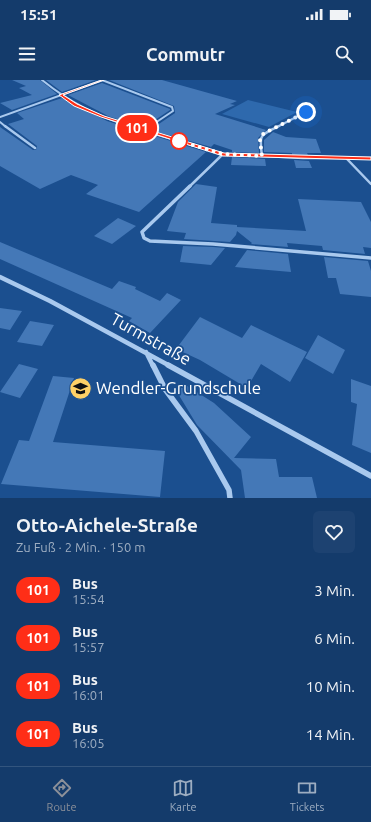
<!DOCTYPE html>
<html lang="de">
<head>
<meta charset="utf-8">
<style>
	:root { --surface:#143b6b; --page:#1d4271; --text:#f1f3f6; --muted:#9dadc1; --line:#33557e; --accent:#8c9099 }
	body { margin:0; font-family:Ubuntu,sans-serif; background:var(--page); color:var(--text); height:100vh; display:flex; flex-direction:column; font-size:15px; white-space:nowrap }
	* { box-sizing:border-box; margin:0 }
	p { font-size:13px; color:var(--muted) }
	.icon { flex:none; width:22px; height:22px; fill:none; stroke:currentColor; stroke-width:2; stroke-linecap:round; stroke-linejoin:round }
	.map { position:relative; height:418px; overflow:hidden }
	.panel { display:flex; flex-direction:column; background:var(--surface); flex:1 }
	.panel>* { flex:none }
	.badge { padding:0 8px; border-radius:13px; font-size:14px; line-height:26px }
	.you { position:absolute; width:20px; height:20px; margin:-10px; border:3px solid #fff; border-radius:50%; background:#1a73e8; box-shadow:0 0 0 6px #1a73e833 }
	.map>.badge { position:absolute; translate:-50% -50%; box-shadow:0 0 0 2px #fff }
	.round { display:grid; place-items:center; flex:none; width:42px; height:42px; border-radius:6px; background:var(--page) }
	.overview { display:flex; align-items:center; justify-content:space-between; height:68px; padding:0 16px }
	h1 { font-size:19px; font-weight:700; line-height:30px }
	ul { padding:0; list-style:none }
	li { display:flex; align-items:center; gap:12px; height:48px; padding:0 16px }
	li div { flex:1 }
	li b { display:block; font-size:15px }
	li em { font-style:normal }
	li .badge { min-width:44px; font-weight:700; text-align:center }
	.status { display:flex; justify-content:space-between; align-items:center; height:28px; padding:0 20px; background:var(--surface); direction:ltr }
	.status svg { height:11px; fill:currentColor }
	header { display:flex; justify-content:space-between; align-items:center; height:52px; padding:0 16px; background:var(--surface); font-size:18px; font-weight:700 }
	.dock { display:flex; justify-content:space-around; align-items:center; height:56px; border-top:1px solid var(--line); background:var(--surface); font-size:11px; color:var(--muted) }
	.dock a { display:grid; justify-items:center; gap:2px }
	.dock .current { color:var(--accent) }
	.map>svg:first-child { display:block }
</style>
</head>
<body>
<div class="status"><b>15:51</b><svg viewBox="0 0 49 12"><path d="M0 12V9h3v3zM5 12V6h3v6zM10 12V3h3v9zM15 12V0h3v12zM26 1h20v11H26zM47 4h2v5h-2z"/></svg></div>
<header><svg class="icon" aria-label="menu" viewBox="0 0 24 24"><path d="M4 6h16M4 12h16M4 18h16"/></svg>Commutr<svg class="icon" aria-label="search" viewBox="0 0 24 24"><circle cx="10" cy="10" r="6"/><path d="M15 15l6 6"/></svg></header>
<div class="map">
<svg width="371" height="418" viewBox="0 0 371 418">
	<rect width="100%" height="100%" fill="#1b4f8f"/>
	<path fill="#2e69ad" d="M248,20L297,32L269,47L222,34Z"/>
	<path fill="#4478b7" d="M12,0H40L57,14L12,30L0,23L32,15L19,8L26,6Z
		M46,0H96L62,12Z
		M109,0H162L237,21L230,24L235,25L215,34L266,50L258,58L259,73L232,72V70L214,64L211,67L150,50L175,33L174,26Z
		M102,3L170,29V30L143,48L108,36L68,15Z
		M62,18L107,41L206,72L139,132L86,114L98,105L71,95L40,109L0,86V47L33,70H36L37,66L8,44L24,39L17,33Z
		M273,52L286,57L316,59L321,73H307L308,75H292V73L264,72V73V60Z
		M232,77L265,79L266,86L231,85Z
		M294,80L309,81L312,88H296Z
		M196,104L217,107L211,143L237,145V147L306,151L298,119L361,122L371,142V168L363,167L365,174L323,170L322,166L287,163L288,167L251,164L252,163L237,151L236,155L230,162L184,159L186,153L167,151L178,122Z
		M118,138L136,146L112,164L94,156Z
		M0,162L112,209L119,201L136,207L135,209L160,221L167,213L181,220L150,253L129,241L132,238L0,179Z
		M183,166L213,167L225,168L211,185L180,182Z
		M247,170L288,174L291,192L235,187Z
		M324,177L368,181L371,191V217L340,214L336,198H328Z
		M0,228L22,231L10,250L0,248Z
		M200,237L242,258L251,245L307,272L290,302L261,284L247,308L200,280L176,269Z
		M30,241L54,245L42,266L17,262Z
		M318,255L345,270L333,294L305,278Z
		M19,284L38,289L20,318L0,312Z
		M53,296L74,298L53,362L165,371L160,417L1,404L19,360L29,361Z
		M351,299L371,306V373L352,365L357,324L351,322Z
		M184,304L214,323L251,357L234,378L276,379L279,397H312L317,418H245L241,390L197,345L177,312Z"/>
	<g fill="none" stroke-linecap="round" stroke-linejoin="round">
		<path stroke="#a9c9ee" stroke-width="2" d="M42,0C69,22 98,37 132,47
			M102,0L172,27L173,31L149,47
			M0,37L103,0
			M0,42L6,47
			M277,47L306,32"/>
		<path stroke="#a9c9ee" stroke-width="2.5" d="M5,46L35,68
			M128,46L223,74L303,78H371
			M144,50L151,46
			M262,76C259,53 260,56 279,46
			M347,79L371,104
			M189,107L223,74"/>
		<path stroke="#a9c9ee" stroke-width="3.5" d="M190,106L142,152L144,158L150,161L213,164L371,178"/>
		<path stroke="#a9c9ee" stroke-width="4.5" d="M0,197L50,221L170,286
			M146,272L153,286"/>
		<path stroke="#a9c9ee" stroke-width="5.5" d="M153,285L165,309L196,351L229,410L230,418
			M168,285L371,396"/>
	</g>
	<path fill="#ff2e17" stroke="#fff" d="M102,0H104L63,15L77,24L104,36L224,73L371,77V80L223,76L101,37L74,26L59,15Z"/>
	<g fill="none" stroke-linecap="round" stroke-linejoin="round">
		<path stroke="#fff" stroke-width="4" stroke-dasharray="0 7.2" d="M179,61L223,74L262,76L260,60L263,54L306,32"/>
	</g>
	<defs>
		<symbol id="school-disc" viewBox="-11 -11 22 22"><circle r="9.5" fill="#ffd166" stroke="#1b4f8f"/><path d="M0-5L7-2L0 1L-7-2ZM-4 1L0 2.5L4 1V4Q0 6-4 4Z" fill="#111"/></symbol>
	</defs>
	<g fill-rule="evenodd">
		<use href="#school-disc" x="68" y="296" width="25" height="25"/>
	</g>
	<circle fill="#fff" stroke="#ff2e17" stroke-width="2" cx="179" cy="61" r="8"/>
	<g text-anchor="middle" stroke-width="3.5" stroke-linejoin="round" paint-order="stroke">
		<g font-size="17" fill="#fff" stroke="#1b4f8f">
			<text transform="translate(151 259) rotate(29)" y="6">Turmstraße</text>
		</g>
		<g font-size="17" fill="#fff" stroke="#1b4f8f" text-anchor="start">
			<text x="96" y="314">Wendler-Grundschule</text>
		</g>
	</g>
</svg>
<div class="you" style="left:306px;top:32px"></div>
<b class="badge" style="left:137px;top:48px;background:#ff2e17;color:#fff">101</b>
</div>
<section class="panel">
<div class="overview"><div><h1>Otto-Aichele-Straße</h1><p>Zu Fuß · 2 Min. · 150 m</p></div><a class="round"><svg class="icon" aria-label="heart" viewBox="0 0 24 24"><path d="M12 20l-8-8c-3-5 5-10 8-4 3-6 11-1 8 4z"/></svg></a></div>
<ul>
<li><span class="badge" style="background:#ff2e17;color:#fff">101</span><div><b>Bus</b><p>15:54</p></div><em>3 Min.</em></li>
<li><span class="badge" style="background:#ff2e17;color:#fff">101</span><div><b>Bus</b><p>15:57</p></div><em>6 Min.</em></li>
<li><span class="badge" style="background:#ff2e17;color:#fff">101</span><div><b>Bus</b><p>16:01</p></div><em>10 Min.</em></li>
<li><span class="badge" style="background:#ff2e17;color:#fff">101</span><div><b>Bus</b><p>16:05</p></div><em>14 Min.</em></li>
</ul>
</section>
<nav class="dock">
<a class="current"><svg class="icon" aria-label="directions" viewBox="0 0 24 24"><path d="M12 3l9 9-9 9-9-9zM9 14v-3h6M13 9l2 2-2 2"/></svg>Route</a>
<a><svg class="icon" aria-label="map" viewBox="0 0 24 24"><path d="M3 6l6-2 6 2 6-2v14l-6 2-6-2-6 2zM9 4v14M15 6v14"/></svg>Karte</a>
<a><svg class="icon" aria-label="tickets" viewBox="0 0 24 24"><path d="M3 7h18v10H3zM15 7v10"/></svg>Tickets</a>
</nav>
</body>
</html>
